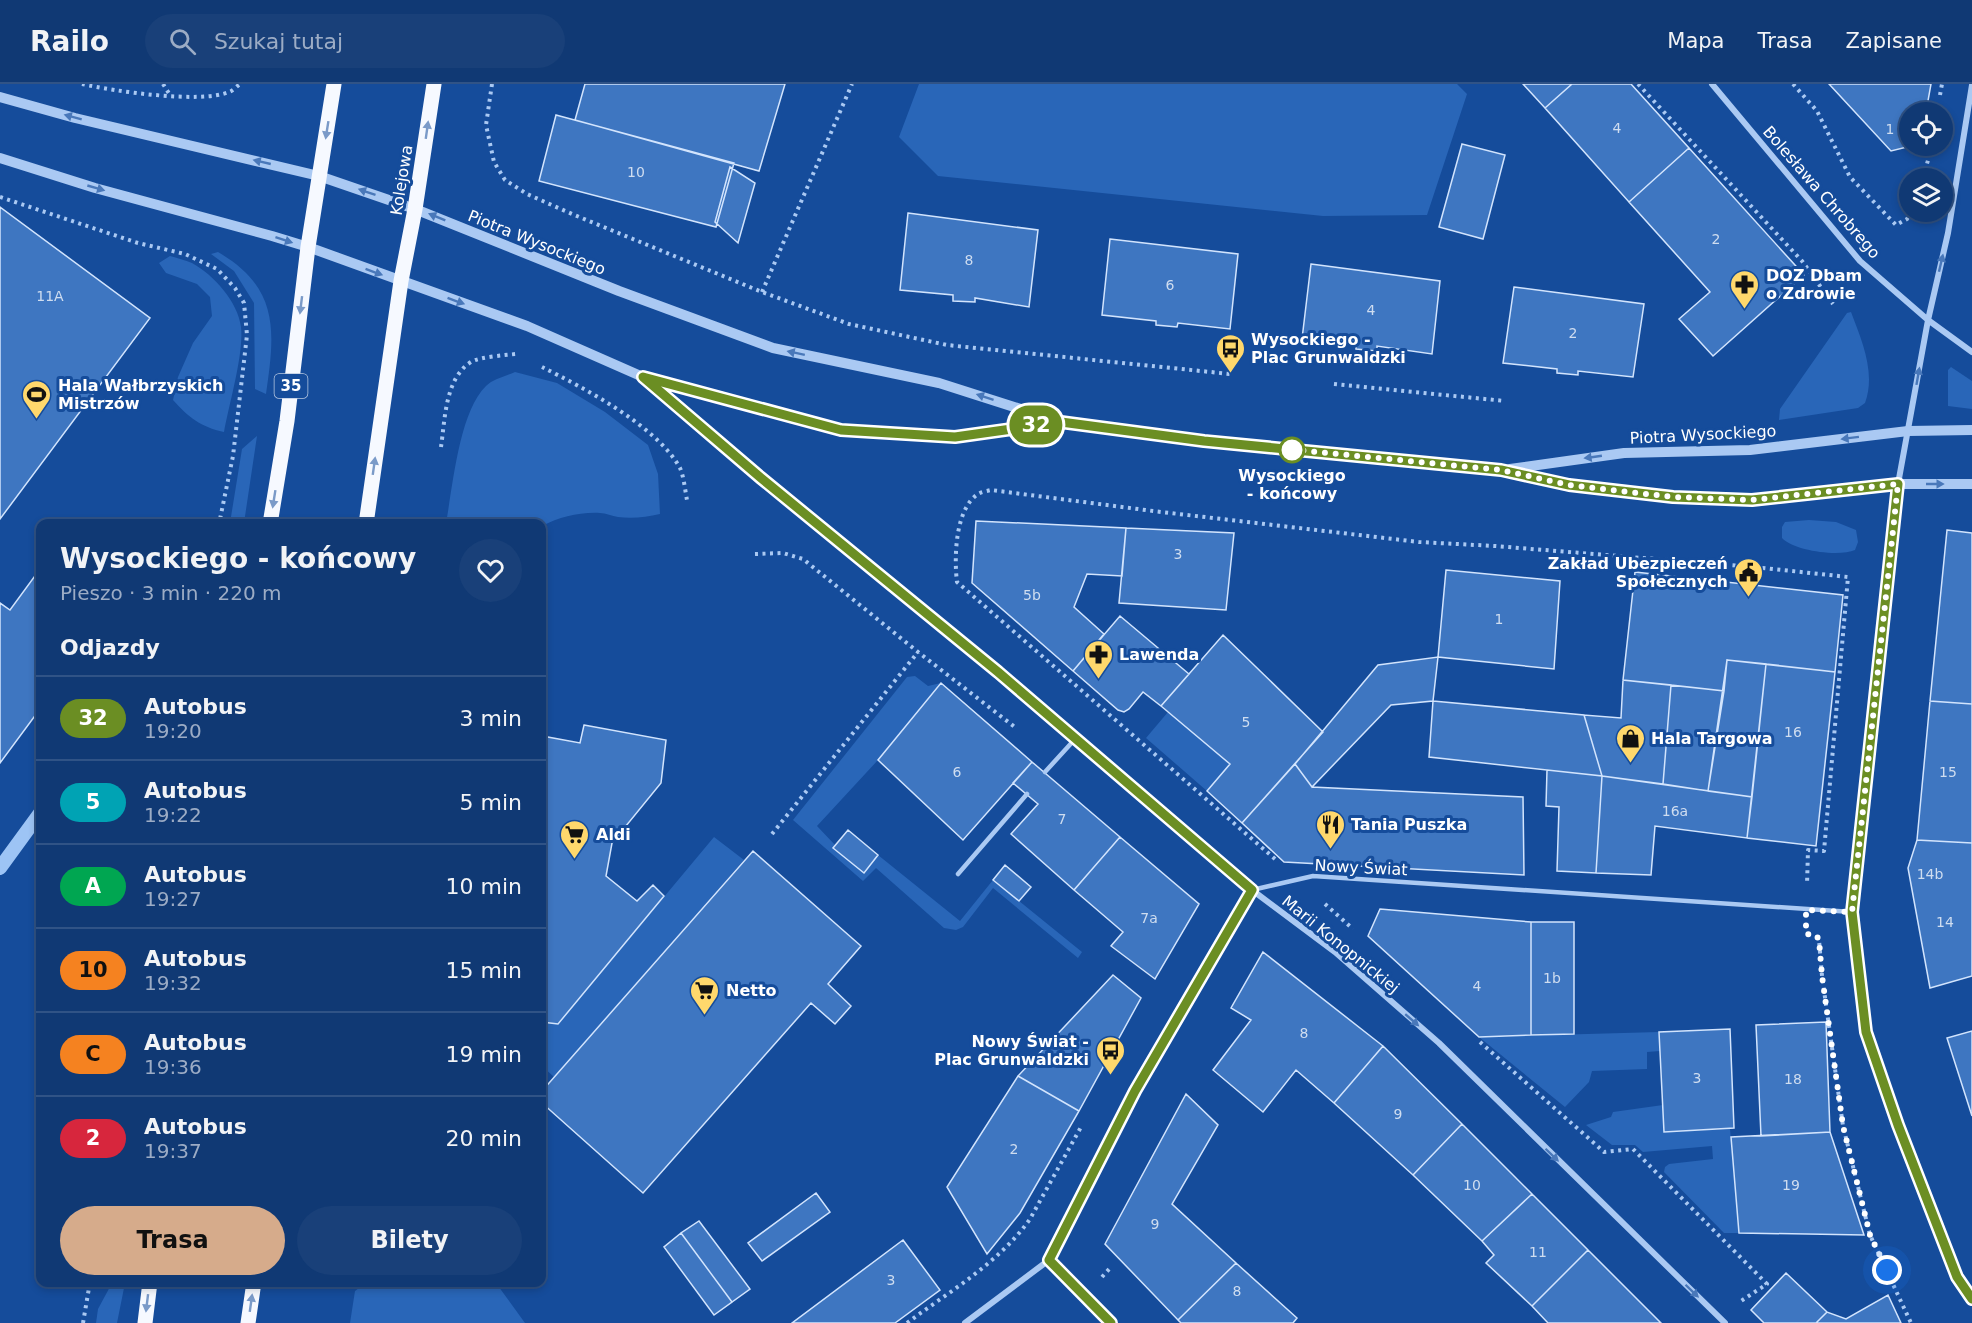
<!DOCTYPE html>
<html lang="pl">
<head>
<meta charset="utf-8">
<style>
	:root { --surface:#103974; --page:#194079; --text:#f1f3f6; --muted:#9cacc5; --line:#305386; --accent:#d6ab8b }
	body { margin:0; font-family:"DejaVu Sans",sans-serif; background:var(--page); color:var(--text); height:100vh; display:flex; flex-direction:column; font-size:22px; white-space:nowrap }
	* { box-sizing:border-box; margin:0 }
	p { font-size:20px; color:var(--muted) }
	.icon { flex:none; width:33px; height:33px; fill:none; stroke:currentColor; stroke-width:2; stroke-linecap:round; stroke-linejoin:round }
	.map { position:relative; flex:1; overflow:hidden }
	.side { position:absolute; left:36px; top:435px; width:510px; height:768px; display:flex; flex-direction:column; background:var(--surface); border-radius:12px; box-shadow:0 3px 9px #0003,0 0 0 2px var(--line) }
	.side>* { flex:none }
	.badge { padding:0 12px; border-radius:20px; font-size:21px; line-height:39px }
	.tools { position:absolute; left:1899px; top:18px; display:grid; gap:12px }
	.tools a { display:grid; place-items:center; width:54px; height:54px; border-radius:50%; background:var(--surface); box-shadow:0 3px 9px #0003,0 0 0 2px var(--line); font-size:30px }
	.you { position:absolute; width:30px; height:30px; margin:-15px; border:4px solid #fff; border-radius:50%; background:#1a73e8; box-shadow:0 0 0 9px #1a73e833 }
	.map>.badge { position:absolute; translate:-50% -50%; box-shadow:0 0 0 3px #fff }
	h2 { padding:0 24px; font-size:22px; line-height:54px }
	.round { display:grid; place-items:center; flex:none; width:63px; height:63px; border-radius:32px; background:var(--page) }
	.overview { display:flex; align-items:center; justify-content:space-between; height:102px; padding:0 24px }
	h1 { font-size:28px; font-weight:700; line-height:45px }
	.button { display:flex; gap:12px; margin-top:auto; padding:12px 24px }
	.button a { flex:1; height:69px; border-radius:36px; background:var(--accent); color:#111; font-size:24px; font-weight:700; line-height:69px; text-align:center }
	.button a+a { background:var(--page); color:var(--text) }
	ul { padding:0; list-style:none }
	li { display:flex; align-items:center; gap:18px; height:84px; padding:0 24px; border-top:2px solid var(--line) }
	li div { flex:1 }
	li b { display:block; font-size:22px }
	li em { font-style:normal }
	li .badge { min-width:66px; font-weight:700; text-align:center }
	header { display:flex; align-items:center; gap:36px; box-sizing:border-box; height:84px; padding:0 30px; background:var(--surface); border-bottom:2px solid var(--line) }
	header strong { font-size:28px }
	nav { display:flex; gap:33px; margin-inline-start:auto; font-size:21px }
	.search { width:420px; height:54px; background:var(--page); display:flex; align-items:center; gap:15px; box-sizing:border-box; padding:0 21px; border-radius:33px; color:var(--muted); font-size:22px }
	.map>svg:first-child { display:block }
</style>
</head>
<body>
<header>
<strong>Railo</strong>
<div class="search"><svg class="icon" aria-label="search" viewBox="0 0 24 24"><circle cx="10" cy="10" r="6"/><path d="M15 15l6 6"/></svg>Szukaj tutaj</div>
<nav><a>Mapa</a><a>Trasa</a><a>Zapisane</a></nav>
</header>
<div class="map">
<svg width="1972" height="1239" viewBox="0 0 1972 1239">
	<rect width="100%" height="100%" fill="#154c9b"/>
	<path fill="#2966b8" d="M919,0H1457L1467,10L1427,131L1323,132L938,92L899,53Z
		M218,168C280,204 275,248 266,310L255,305L254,219L234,187L211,170Z
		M170,172C177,174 185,176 192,179C214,191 238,218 241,243C244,270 229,320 224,348C201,343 188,333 173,316L178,293L193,259L212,232L210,213L197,200L166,189L159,179Z
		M1851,228C1862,257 1876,289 1865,319L1858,324L1779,336L1780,325L1847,229Z
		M1951,283L1972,297V325L1948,322V286Z
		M515,288L557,299L605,328L648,361L658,390L660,430C646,433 633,435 618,433C612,432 606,429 600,429C579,428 560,433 542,442V440L446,439C453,402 459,328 486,302C493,295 506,292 515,288Z
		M257,352L244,439H230L242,365Z
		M1809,436L1836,438L1856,446L1858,458L1855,466C1839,473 1794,467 1782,454V443L1785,438Z
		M915,592L928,602L941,599L878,676L817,742L835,761L833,764L864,788L878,771L960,837L993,796L1082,868L1078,874L993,804L963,843L956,846L944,844L876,784L863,797L793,736L907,593Z
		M1168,628L1230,680L1207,707L1146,654Z
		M714,753L744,776L554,993L542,982V938L558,940Z
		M1659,948L1660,967L1647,968V985L1592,987L1589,998L1565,1023L1479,953Z
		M1663,1021L1664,1048L1730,1045L1739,1149H1724L1664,1088L1665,1083L1669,1080L1713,1075L1712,1062L1643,1068L1635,1061H1612L1586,1041L1611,1033L1613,1028Z
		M367,1198L496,1199L525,1239H350L355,1207Z
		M112,1199H125L117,1239H96L98,1225Z"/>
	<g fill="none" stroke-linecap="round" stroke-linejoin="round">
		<path stroke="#9dc4f5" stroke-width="14" d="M0,784L40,729"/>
	</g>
	<path fill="#3e76c1" stroke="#d2e4fd" stroke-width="1.5" d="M585,0H785L759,87L575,36Z
		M1523,0H1572L1545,24Z
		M1572,0H1631L1689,64L1629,118L1545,24Z
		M1829,0H1931L1926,28H1910V62H1911L1891,67Z
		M556,31L734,79L716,143L539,97Z
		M1462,60L1505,71L1483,155L1439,143Z
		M1689,64L1804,191L1713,272L1679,235L1710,208L1629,118Z
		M730,83L755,99L738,159L715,138Z
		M0,123L150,234L0,435Z
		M908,129L1038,146L1029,223L975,214V218L953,217V211L900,206Z
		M1110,155L1238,170L1230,245L1178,239L1177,243L1156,241V237L1102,231Z
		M1311,180L1440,197L1432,270L1377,262V267L1356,265V261L1302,255Z
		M1514,203L1644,220L1633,293L1578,287V291L1557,289V285L1503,279Z
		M976,437L1126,444L1122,492L1087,490L1074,523L1104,550L1073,587L972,499Z
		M1126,444L1234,449L1226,526L1119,519Z
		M1947,446L1972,449V620L1930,617Z
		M40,485V625L0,679V519L10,526Z
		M1446,486L1560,497L1554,585L1438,573Z
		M1635,488L1843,511L1835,588L1727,576L1724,607L1623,596Z
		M1120,532L1189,590L1161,622L1143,608L1129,625L1124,628L1118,626L1073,587Z
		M1223,551L1323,648L1242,739L1207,707L1230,680L1161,622Z
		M1438,573L1433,617L1391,621L1312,703L1295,680L1378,581Z
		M1727,576L1766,580L1752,713L1708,707Z
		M1766,580L1835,588L1816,762L1747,754Z
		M1623,596L1671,601L1663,700L1602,692L1584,631L1621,634Z
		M941,599L1032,678L963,756L878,676Z
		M1671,601L1724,607L1708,707L1663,700Z
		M1433,617L1584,631L1602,692L1429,673Z
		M1930,617L1972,620V759L1917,756Z
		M584,641L666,656L661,699L612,759L606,792L637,817L653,801L664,812L558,940L542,938V652L580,659Z
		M1032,678L1120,753L1074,806L1011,750L1038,720L1013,699Z
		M1295,680L1312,703L1523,713L1524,791L1284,778L1242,739Z
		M1547,686L1602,692L1596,789L1557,787L1559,723L1546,722Z
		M1602,692L1752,713L1747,754L1655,742L1651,791L1596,789Z
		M848,746L878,771L864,789L833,764Z
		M1120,753L1199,820L1155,895L1111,862L1123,848L1074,806Z
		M1917,756L1972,759V892L1930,904L1908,784Z
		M753,767L861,862L828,900L851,922L835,940L811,919L643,1109L542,1019V1007Z
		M1005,781L1031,803L1019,817L993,796Z
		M1380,825L1531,838V951L1479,953L1368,852Z
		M1531,838H1574V950L1531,951Z
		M1263,868L1383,962L1334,1019L1296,986L1263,1028L1213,986L1251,936L1231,924Z
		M1113,891L1141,914L1079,1027L1018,992Z
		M1826,938L1830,1048L1761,1052L1756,941Z
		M1730,945L1734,1044L1664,1048L1659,948Z
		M1972,947V1032L1947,954Z
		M1383,962L1462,1040L1413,1091L1334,1019Z
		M1018,992L1079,1027L1020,1129L987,1170L947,1103Z
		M1186,1010L1218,1041L1172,1120L1236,1179L1178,1236L1105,1160Z
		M1462,1040L1532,1110L1482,1157L1413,1091Z
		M1830,1048L1864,1151L1739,1149L1731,1053Z
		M816,1109L830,1128L762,1177L748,1159Z
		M1532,1110L1588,1166L1532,1222L1486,1179L1494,1171L1482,1157Z
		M699,1137L750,1205L732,1218L681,1149Z
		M681,1149L732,1218L714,1231L664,1163Z
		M903,1156L940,1206L895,1239H792Z
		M1588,1166L1661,1239H1548L1532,1222Z
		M1236,1179L1297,1234L1293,1239H1181L1178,1236Z
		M1786,1189L1827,1228L1816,1239H1764L1751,1226Z
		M1888,1211L1901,1239H1816L1827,1228L1846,1235Z"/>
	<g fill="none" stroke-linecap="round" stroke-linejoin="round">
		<path stroke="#aac9f3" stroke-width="4" stroke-dasharray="3 4.5" stroke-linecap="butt" d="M82,0C113,7 200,20 229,8C233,7 237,2 240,0
			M163,0L170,11
			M492,0L486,41L494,78L505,96L527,110L572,130L762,208L849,240L947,261L1230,290
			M1638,0L1802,177L1833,220
			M1793,0L1817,27L1850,93L1896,141L1907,135L1911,128
			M1940,11L1942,0
			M1923,94L1932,62
			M0,113L138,159L185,170L217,185L235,204L244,219L247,251L233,372L219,440
			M762,208L852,0
			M542,283C584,304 657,342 680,384C684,393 685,406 687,416
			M1334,300L1505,317
			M441,363C445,336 445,294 471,278C479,273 506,271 516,270
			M755,470L783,469L803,475L918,568L1016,644
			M772,750L918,568
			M1275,775L957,498C954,474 955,425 978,410C981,408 987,407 991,406L1153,427L1419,458L1495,462L1754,483L1848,493L1824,767L1808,766L1807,801
			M1325,820L1353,845
			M1817,852L1819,856L1822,892L1843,1042L1870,1151L1911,1239
			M1480,958L1604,1068L1633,1065L1767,1200L1741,1217
			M1102,1193L1111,1183
			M83,1239L90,1198
			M907,1239C950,1207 999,1179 1030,1135L1081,1043"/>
		<path stroke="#aac9f3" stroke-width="4.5" d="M1045,688L1076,654
			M958,790L1027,710
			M1252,806L1313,792L1852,828"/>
		<path stroke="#aac9f3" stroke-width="6" d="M1712,0L1860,177L1928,236L1972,268
			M1972,1L1948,149L1928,236L1898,400L1852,828L1866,948L1898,1041L1957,1193L1972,1215
			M647,296L761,394L998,588L1252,806L1335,868L1439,959L1725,1239
			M1049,1176L1111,1239
			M965,1239L1049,1176L1135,1007L1252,806"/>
		<path stroke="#aac9f3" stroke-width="10" d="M0,13L75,34L319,92L415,125L619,207L773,264L939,299L1061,338L1204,357L1501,386L1569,401L1673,413L1752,415L1898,400H1972
			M0,74L95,104L272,152L308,163L527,242L643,293L841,346L955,353L1058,338
			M1510,385L1624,369L1750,366L1908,347L1972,346"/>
		<path stroke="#f6f9ff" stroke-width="15" d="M270,440L287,337L308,163L334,0
			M366,440L401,197L415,125L434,0
			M145,1239L150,1198
			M248,1239L254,1198"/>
	</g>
	<defs><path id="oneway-solid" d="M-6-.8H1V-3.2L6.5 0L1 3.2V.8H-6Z" transform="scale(1.5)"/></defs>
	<g fill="#4978ba">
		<use href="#oneway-solid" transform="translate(73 33) rotate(-165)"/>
		<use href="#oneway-solid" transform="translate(262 78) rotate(-167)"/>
		<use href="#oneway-solid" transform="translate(96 104) rotate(16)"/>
		<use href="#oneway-solid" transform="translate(367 108) rotate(-161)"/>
		<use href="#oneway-solid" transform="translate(437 133) rotate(-158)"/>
		<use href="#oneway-solid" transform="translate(284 156) rotate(18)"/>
		<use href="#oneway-solid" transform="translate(1941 179) rotate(-77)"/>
		<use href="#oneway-solid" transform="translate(374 188) rotate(20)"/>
		<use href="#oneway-solid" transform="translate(456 217) rotate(20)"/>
		<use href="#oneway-solid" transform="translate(796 269) rotate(-168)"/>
		<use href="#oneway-solid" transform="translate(1918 292) rotate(-80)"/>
		<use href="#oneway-solid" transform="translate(985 313) rotate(-162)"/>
		<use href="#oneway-solid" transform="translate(1850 354) rotate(173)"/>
		<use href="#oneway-solid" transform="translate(1593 373) rotate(172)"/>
		<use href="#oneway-solid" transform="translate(1935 400)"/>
		<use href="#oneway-solid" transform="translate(1412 936) rotate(41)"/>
		<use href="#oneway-solid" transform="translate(1552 1071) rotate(44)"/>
		<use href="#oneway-solid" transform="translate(1692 1207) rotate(44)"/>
	</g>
	<g fill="#7a9ac8">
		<use href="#oneway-solid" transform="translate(327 46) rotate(99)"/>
		<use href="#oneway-solid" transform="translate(427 46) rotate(-82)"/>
		<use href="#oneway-solid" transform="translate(301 221) rotate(97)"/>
		<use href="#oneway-solid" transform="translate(374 382) rotate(-82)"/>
		<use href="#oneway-solid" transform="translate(274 415) rotate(99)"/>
		<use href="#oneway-solid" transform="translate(147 1219) rotate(97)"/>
		<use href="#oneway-solid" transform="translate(251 1219) rotate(-82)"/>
	</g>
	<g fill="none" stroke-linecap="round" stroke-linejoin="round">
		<defs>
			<path id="line" d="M1111,1239L1049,1176L1135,1007L1252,806L998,588L761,394L643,293L841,346L955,353L1061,338L1204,357L1501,386L1569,401L1673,413L1752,416L1898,400L1852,828L1866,948L1898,1041L1957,1193L1972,1215"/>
		</defs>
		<use href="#line" stroke="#fff" stroke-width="14"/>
		<use href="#line" stroke="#6b8e23" stroke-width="9"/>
		<path stroke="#fff" stroke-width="6" stroke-dasharray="0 10.8" d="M1292,366L1287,365L1501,386L1569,401L1673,413L1752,416L1898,400L1852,828L1806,826V850L1816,851L1819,856L1822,892L1843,1042L1870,1151L1887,1186"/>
	</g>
	<defs>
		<symbol id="pharmacy-pin" viewBox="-11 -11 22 30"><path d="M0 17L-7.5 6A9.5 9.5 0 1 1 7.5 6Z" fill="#ffd86c" stroke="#154c9b"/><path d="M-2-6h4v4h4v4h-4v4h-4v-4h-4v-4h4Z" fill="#111"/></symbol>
		<symbol id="bus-pin" viewBox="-11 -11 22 30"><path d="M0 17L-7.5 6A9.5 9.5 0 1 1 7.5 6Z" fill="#ffd86c" stroke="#154c9b"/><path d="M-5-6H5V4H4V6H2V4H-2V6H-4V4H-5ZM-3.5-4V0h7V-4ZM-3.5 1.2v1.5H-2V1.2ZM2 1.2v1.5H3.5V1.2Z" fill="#111"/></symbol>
		<symbol id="stadium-pin" viewBox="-11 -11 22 30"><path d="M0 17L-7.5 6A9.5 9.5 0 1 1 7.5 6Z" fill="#ffd86c" stroke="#154c9b"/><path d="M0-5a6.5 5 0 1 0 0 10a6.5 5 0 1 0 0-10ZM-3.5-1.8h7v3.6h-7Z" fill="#111"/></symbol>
		<symbol id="civic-pin" viewBox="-11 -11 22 30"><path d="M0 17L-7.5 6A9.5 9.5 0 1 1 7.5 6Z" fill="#ffd86c" stroke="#154c9b"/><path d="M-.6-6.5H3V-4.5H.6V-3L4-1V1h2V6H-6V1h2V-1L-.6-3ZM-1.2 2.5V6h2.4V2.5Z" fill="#111"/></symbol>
		<symbol id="shop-pin" viewBox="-11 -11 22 30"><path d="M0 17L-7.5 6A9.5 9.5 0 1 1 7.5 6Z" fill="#ffd86c" stroke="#154c9b"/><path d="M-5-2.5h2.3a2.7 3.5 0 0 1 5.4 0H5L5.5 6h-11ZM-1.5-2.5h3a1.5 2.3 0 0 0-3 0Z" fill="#111"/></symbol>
		<symbol id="restaurant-pin" viewBox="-11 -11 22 30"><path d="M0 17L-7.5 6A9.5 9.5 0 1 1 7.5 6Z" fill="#ffd86c" stroke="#154c9b"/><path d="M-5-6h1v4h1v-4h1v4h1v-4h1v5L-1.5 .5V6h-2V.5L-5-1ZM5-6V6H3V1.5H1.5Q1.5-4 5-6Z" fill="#111"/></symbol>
		<symbol id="supermarket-pin" viewBox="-11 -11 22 30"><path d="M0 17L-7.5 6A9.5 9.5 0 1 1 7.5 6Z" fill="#ffd86c" stroke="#154c9b"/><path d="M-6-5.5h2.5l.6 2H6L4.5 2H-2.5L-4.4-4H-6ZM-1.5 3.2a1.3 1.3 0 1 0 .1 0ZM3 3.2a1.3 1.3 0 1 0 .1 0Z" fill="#111"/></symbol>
	</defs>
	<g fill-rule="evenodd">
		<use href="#pharmacy-pin" x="1728" y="184" width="33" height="45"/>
		<use href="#bus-pin" x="1214" y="248" width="33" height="45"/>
		<use href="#stadium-pin" x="20" y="294" width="33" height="45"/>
		<use href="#civic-pin" x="1732" y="472" width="33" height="45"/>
		<use href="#pharmacy-pin" x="1082" y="554" width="33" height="45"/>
		<use href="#shop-pin" x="1614" y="638" width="33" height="45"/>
		<use href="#restaurant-pin" x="1314" y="724" width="33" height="45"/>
		<use href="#supermarket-pin" x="558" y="734" width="33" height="45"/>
		<use href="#supermarket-pin" x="688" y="890" width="33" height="45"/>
		<use href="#bus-pin" x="1094" y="950" width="33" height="45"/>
	</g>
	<circle fill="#fff" stroke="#6b8e23" stroke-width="3" cx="1292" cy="366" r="12"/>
	<g text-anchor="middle" stroke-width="6" stroke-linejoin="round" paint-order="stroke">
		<g font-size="14" fill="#cfddf0">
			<text x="1617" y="49">4</text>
			<text x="1890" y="50">1</text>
			<text x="636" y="93">10</text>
			<text x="1716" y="160">2</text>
			<text x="969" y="181">8</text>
			<text x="1170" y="206">6</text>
			<text x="50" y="217">11A</text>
			<text x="1371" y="231">4</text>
			<text x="1573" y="254">2</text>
			<text x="1178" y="475">3</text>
			<text x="1032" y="516">5b</text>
			<text x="1499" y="540">1</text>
			<text x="1246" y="643">5</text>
			<text x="1793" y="653">16</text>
			<text x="957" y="693">6</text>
			<text x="1948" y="693">15</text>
			<text x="1675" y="732">16a</text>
			<text x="1062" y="740">7</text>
			<text x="1930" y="795">14b</text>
			<text x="1149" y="839">7a</text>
			<text x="1945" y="843">14</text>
			<text x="1552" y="899">1b</text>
			<text x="1477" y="907">4</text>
			<text x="1304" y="954">8</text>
			<text x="1697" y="999">3</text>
			<text x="1793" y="1000">18</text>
			<text x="1398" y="1035">9</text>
			<text x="1014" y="1070">2</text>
			<text x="1472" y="1106">10</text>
			<text x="1791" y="1106">19</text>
			<text x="1155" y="1145">9</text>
			<text x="1538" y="1173">11</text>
			<text x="891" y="1201">3</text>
			<text x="1237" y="1212">8</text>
		</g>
		<rect fill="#154c9b" stroke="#b9c9e1" stroke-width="1.5" x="274.5" y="290" width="33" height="24" rx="4.5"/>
		<g font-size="15" font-weight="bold" fill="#fff">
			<text x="291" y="307">35</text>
		</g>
		<g font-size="16" fill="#fff" stroke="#154c9b">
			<text transform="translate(401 96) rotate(-81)" y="6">Kolejowa</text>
			<text transform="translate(1822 108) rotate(49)" y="6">Bolesława Chrobrego</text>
			<text transform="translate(537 158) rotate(22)" y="6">Piotra Wysockiego</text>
			<text transform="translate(1703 350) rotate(-3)" y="6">Piotra Wysockiego</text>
			<text transform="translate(1361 783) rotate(3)" y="6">Nowy Świat</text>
			<text transform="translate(1341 860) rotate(39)" y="6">Marii Konopnickiej</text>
		</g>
		<g font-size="16" font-weight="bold" fill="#fff" stroke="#154c9b" text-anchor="start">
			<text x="1766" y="197">DOZ Dbam<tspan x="1766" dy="18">o Zdrowie</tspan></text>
			<text x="1251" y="261">Wysockiego -<tspan x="1251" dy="18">Plac Grunwaldzki</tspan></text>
			<text x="58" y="307">Hala Wałbrzyskich<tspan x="58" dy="18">Mistrzów</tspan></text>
			<text x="1728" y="485" text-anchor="end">Zakład Ubezpieczeń<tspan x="1728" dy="18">Społecznych</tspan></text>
			<text x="1119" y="576">Lawenda</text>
			<text x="1651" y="660">Hala Targowa</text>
			<text x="1351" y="746">Tania Puszka</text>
			<text x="596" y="756">Aldi</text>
			<text x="726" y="912">Netto</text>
			<text x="1089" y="963" text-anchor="end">Nowy Świat -<tspan x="1089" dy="18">Plac Grunwaldzki</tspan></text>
		</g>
		<g font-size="16" font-weight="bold" fill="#fff" stroke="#154c9b">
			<text x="1292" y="397">Wysockiego<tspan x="1292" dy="18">- końcowy</tspan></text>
		</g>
	</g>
</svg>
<div class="tools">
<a><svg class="icon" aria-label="locate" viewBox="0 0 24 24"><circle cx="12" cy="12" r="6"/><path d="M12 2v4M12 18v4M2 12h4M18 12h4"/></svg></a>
<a><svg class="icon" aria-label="layers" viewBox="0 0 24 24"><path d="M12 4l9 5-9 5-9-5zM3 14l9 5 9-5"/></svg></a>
</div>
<div class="you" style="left:1887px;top:1186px"></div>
<b class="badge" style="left:1036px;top:341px;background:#6b8e23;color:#fff">32</b>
<section class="side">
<div class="overview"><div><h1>Wysockiego - końcowy</h1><p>Pieszo · 3 min · 220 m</p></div><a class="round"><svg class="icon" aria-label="heart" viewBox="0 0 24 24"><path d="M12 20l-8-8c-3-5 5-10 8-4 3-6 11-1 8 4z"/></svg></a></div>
<h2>Odjazdy</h2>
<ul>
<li><span class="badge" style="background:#6b8e23;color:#fff">32</span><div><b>Autobus</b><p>19:20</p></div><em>3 min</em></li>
<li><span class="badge" style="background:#00a3b4;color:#fff">5</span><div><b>Autobus</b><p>19:22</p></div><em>5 min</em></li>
<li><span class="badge" style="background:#00a651;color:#fff">A</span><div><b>Autobus</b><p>19:27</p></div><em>10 min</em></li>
<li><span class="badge" style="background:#f58220;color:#111">10</span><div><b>Autobus</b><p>19:32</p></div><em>15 min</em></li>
<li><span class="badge" style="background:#f58220;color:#111">C</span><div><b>Autobus</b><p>19:36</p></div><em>19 min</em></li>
<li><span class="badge" style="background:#d7263d;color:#fff">2</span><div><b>Autobus</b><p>19:37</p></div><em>20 min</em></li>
</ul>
<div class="button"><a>Trasa</a><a>Bilety</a></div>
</section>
</div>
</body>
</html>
